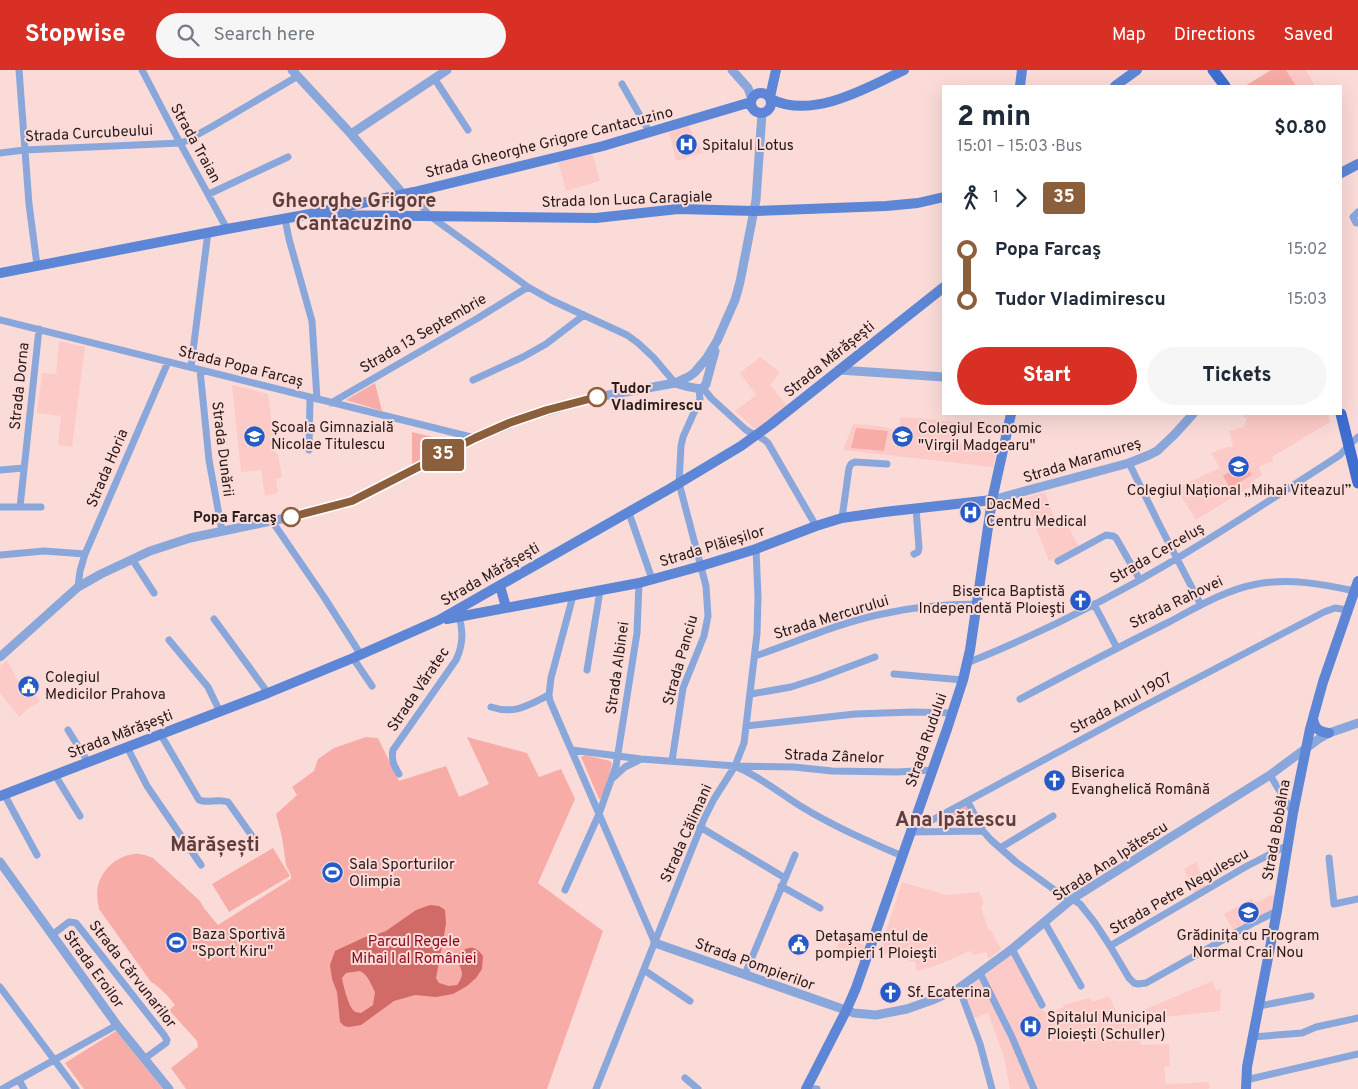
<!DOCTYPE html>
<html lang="en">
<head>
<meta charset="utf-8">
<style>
	:root { --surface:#fff; --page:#f6f6f7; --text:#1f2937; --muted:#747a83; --accent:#d93025 }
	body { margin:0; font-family:Overpass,sans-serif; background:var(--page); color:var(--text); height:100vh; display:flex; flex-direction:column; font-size:19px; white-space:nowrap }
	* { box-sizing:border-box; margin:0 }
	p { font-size:16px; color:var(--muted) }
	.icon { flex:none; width:28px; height:28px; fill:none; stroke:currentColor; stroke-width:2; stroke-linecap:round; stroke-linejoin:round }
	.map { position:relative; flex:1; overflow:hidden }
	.details { position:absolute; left:942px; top:15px; width:400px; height:330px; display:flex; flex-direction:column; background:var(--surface); border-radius:0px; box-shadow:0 5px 20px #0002 }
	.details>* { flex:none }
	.badge { padding:0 10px; border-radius:4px; font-size:18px; line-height:32px }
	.map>.badge { position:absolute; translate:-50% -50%; box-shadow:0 0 0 2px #fff }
	.legs { display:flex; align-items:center; gap:8px; height:55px; padding:0 15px; font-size:16px }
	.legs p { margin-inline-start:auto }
	.headline { display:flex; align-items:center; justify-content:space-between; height:85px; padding:0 15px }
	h1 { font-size:28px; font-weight:800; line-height:38px }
	.cta { display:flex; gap:10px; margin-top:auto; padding:10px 15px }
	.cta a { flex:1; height:58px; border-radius:30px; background:var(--accent); color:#fff; font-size:20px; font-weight:800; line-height:58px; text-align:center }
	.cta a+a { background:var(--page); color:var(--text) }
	ul { padding:0 15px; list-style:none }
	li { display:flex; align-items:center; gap:18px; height:50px; font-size:19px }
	li i { display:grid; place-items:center; width:8px; height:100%; margin:0 6px; background:currentColor }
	li i::after { content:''; width:12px; height:12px; margin:-6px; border:4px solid; border-radius:50%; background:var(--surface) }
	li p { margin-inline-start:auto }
	li:first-child i { background:linear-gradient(#0000 50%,currentColor 0) }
	li:last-child i { background:linear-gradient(currentColor 50%,#0000 0) }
	header { display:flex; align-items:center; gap:30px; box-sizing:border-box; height:70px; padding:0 25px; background:var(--accent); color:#fff }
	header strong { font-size:24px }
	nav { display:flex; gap:28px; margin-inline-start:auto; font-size:18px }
	.search { width:350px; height:45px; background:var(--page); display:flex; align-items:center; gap:12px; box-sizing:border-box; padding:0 18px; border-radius:28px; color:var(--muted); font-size:19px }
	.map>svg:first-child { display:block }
</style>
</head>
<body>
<header>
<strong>Stopwise</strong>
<div class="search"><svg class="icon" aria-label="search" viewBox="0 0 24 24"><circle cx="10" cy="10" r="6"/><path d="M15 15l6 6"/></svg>Search here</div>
<nav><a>Map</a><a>Directions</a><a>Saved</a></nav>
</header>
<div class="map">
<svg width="1358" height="1019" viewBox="0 0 1358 1019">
	<rect width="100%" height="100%" fill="#fbdbd8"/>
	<path fill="#fccbc7" d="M1286,0H1306L1315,16H1296Z
		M688,55L703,83L676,91L669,62Z
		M592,82L600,111L566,121L558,91Z
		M59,271L85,277L72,377L58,375L61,346L37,343L42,303L56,304Z
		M760,287L780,302L770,315L787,335L762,356L754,358L735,341L756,325L740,303Z
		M232,315L268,324L276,384H278L282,407L276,409L278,423L265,426L261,400L241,402Z
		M1243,344H1328L1330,352L1272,387L1273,391L1259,397L1262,405L1254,410L1253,415L1196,450L1176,418L1220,398L1211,383L1227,377H1233L1229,361L1244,357L1247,348L1243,347Z
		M901,347L927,349L960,353L956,373L962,374V378L996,382L993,397L843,380L853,354L880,356L898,361Z
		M1045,422L1058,458L1067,454L1079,477L1049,491L1035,455L1025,428Z
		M7,590L27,628L32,625H35L40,631L29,638L19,647L0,623V596Z
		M1196,792L1206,817L1194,824L1184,799Z
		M902,812L947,825L979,822L983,829V835L981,837L988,859H990L1001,879L989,889L986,882L973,885L970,881L938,895L917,901L915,892L879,883Z
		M1270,825L1275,826L1272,840L1233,860L1224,844L1252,828L1254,832L1260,831Z
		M845,867L866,876L860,892L835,880L841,869L843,870Z
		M1013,884L1042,940L1047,943L1064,937L1063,935L1090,928L1092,932L1109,926L1118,946L1139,942L1212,911L1216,920L1221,919L1220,941L1139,950L1141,975L1169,974L1170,996L1164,997L1166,1014L1209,1012L1210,1017L1208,1019H1010L1003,984L988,943L972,949L961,923Z"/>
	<path fill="#f8aca7" d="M1271,0H1286L1296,16H1245Z
		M375,313L382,341L346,330Z
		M856,358L888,361L884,381L851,378Z
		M412,362L457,373L412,396Z
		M1244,393L1252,405L1230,418L1223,406Z
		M366,667L378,668L399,711L446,696L459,727L489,714L467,667L527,683L539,707L561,699L575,729L538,813L603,861L547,1019H186L171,998L198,977L197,971L169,940L175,935C168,926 161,918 151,912L99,839C98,832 96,824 98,816C102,799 117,786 134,784C141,783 147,786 153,788L200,831L204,838L218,855L291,809V805L286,795L282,767L276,744L297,725L292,717L314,701L318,689L334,678Z
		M585,685L610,691L612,694L602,728L599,729L581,687Z
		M967,735L975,751L974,754L966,756H941L939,751Z
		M273,778L290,806L229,842L212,814Z
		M116,961L163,1019H84L65,993Z"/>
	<path fill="#d06b67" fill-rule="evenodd" d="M430,835L439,836L445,840L446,853L444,866L436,908L439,913L449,916L457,915C468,900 457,900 458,884C468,876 475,875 483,886L482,899L476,908L467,916L453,924L436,927L415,925L394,931L361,955L349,957L344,956L340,952L337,922L332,909L330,895L335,881L365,867L373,866L386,861L416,840ZM360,901C368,905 371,914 375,922L373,935L361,943C357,942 356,943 353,940C348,934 343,915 342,908L346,903Z"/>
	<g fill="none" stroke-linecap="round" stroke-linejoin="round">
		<path stroke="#8aa7dc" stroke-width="7" d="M19,0L29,134L37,195
			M142,0L180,73L227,159
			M434,8L468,60
			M622,14L650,63
			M0,83L24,80L180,73L186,71L213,56L298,6
			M414,122L419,133L430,146L528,217L551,230L627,265L638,273L654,288L675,313
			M209,124L288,87
			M1358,142L1353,147L1356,153H1358
			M285,149L289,169L312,251L317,329
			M0,250L475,368
			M191,297L208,162
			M200,300L209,390L222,461
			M473,310L523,287L546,274L584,245
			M703,318L711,328L745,359C752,365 762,366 768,373L816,456
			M331,333L478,248L528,217
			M309,380L310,328
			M1129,393L1159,454L1201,535
			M0,400L24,398
			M0,437H41
			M20,437L39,259
			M629,443L652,509
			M842,448L849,398L851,394L855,392L887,394
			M272,451L324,527L361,585
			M914,484L918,482L919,478L916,438
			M0,485L44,481L85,484
			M132,489L154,523
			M1058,491L1106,465L1113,466L1116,468L1140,510
			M78,517L80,501L85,484L168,292
			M573,526L551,608L549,625L550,631L655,873
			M1094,534L1117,578
			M214,549L268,623
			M169,570L208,617L220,642
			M755,586C797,572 838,553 882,544C913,537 945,534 977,534
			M353,588L372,616
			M967,593C1039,564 1109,529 1176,489C1231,456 1286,420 1340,385L1349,375L1358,367
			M587,600L600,521
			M894,604L963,610
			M751,624L791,617L819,608L875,587
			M1020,629C1069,603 1119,577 1169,552C1197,537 1225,520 1257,514C1290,508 1322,514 1355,521
			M491,637C515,645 528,635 549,625
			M746,656L855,644L913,642L952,643
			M68,660L88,692
			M161,665L199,730C208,734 218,728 228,732L252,766
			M127,677L147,716L201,795
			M572,680L641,689L735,696L794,697L832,701L897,702L932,700
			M672,691L683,618L704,566L708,546L706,516L679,413L681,376L683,367L700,329L699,319
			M739,698C762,708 781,724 802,737C833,756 868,771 902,786
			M399,704C394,696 391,690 393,680L456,590C463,575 464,562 459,547
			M55,705L80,746
			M1270,705L1293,743
			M613,708L625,697L639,690
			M4,724L37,785
			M968,732L983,761L991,770L1016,792L1056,821L1072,829L1080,834L1095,853L1110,876L1129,908L1134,913L1138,914L1146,913L1255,852L1277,841
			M700,757L785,808
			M910,762L1140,638L1324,542L1335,538L1349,540
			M911,762L983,761
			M1000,778L1053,746
			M1329,788L1334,834L1358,829
			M781,816L820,838
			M565,820L599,744L616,696L637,563L639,513
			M1045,853L1081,916
			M52,865L69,852L76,853L164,965L167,970L166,973L144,989
			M1110,876L1247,796L1288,775
			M1012,879L1042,935
			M644,900L690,931
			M980,903L1012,967L1034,1019
			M745,904L795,785
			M0,917L76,1019
			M959,918L980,974L992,1019
			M1259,936L1311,926
			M1253,967L1302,963L1316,957L1358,948
			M685,1008L698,1019
			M19,1010L24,1019
			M1246,1010L1358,984
			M806,1018L817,1019
			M2,1019L117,955
			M596,1019L704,749L714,729L735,696L744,673L757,564L758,527L756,479"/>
		<path stroke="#8aa7dc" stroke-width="9" d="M292,0L351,64L403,124
			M732,0L748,18L752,29
			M351,64L447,0
			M839,300L944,307
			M675,313C683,315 695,320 703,318L706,314L715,281
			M992,430L1129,393L1149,385L1157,381L1175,364L1193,344
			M0,587L78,517L101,504L150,481L190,468L290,447L352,431L475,368L527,347L598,327L675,313L690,306L695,302L706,289L717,271L735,230L740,212L756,130L762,43
			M0,792L117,955L169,1019
			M655,873L854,943L876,945L907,939L935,929L959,918L1012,879L1072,829L1270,705L1320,668L1329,663L1358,653"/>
		<path stroke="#5d87d6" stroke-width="10" d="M1020,16L1022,0
			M1115,16L1137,0
			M751 33a10 10 0 1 1 20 0a10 10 0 1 1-20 0Z
			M770,27L776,0
			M771,29C812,50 867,18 904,0
			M1341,103L1358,94
			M329,145L596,148L678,139L755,141L886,136L918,133L944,127
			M0,203L227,159L310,144L414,122L603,76L751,32
			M500,516L506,537
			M447,549L639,513L701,496L756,479L816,456L842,448L884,442L992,430
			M1313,649C1315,659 1319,662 1329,663
			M0,726L268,623L353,588L439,550L671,418L741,376L770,355L944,217
			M806,1019L846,941L856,918L947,659L963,610L970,580L992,430L1011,344
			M1246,1019L1247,997L1277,841L1293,743L1310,659L1323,612L1358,511"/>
		<path stroke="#3d6ed0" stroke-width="11" d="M1213,0L1225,16
			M1341,344L1358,413"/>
	</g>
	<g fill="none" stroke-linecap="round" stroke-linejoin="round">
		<defs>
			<path id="line-1" d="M291,447L352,431L475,368L509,353L547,340L597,327"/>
		</defs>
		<use href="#line-1" stroke="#fff" stroke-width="11"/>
		<use href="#line-1" stroke="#8b5e3c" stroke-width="8"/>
	</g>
	<defs>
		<symbol id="hospital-disc" viewBox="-11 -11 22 22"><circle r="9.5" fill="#255ac8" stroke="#fbdbd8"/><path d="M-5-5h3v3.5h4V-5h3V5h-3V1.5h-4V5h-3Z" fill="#fff"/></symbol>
		<symbol id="school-disc" viewBox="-11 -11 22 22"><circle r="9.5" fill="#255ac8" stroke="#fbdbd8"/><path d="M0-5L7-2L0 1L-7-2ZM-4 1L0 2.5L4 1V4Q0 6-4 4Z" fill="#fff"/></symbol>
		<symbol id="church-disc" viewBox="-11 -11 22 22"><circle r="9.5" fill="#255ac8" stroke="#fbdbd8"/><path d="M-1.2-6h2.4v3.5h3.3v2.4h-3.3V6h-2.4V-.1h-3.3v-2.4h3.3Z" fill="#fff"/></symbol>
		<symbol id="civic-disc" viewBox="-11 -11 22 22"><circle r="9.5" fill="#255ac8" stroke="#fbdbd8"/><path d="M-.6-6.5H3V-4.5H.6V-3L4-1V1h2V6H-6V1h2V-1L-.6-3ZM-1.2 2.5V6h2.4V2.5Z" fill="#fff"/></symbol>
		<symbol id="stadium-disc" viewBox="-11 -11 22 22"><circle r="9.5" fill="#255ac8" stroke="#fbdbd8"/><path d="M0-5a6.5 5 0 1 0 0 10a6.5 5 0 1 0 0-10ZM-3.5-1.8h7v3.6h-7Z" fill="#fff"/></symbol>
	</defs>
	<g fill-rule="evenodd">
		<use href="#hospital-disc" x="674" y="62" width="25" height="25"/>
		<use href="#school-disc" x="242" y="354" width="25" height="25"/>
		<use href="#school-disc" x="890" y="354" width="25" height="25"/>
		<use href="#school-disc" x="1226" y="384" width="25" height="25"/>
		<use href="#hospital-disc" x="958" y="430" width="25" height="25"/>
		<use href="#church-disc" x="1068" y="518" width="25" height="25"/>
		<use href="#civic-disc" x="16" y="604" width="25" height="25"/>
		<use href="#church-disc" x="1042" y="698" width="25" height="25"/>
		<use href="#stadium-disc" x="320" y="790" width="25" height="25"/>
		<use href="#school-disc" x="1236" y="830" width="25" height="25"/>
		<use href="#stadium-disc" x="164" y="860" width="25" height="25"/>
		<use href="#civic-disc" x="786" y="862" width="25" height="25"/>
		<use href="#church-disc" x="878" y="910" width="25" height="25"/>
		<use href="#hospital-disc" x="1018" y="944" width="25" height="25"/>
	</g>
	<g fill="#fff" stroke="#8b5e3c" stroke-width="2.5">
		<circle cx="597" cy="327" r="9"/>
		<circle cx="291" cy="447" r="9"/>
	</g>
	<g text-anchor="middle" stroke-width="4" stroke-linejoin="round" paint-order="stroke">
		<g font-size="15" fill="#271918" stroke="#fbdbd8">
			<text transform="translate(89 63) rotate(-3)" y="5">Strada Curcubeului</text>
			<text transform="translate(549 72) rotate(-14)" y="5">Strada Gheorghe Grigore Cantacuzino</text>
			<text transform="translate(196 73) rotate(61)" y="5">Strada Traian</text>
			<text transform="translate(627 129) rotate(-2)" y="5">Strada Ion Luca Caragiale</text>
			<text transform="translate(423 263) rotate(-30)" y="5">Strada 13 Septembrie</text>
			<text transform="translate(829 289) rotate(-39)" y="5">Strada Mărășești</text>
			<text transform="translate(241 296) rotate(14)" y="5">Strada Popa Farcaș</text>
			<text transform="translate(19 316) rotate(-84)" y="5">Strada Dorna</text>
			<text transform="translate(223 379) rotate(83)" y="5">Strada Dunării</text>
			<text transform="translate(1082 390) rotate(-17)" y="5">Strada Maramureș</text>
			<text transform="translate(107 398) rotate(-67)" y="5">Strada Horia</text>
			<text transform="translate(712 476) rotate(-17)" y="5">Strada Plăieșilor</text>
			<text transform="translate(1157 483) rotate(-30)" y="5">Strada Cerceluș</text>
			<text transform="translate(490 504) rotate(-30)" y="5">Strada Mărășești</text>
			<text transform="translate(1176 532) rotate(-26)" y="5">Strada Rahovei</text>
			<text transform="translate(831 547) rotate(-17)" y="5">Strada Mercurului</text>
			<text transform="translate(680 590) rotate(-74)" y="5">Strada Panciu</text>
			<text transform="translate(617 598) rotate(-82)" y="5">Strada Albinei</text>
			<text transform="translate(418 619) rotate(-56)" y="5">Strada Văratec</text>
			<text transform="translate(1121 633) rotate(-28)" y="5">Strada Anul 1907</text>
			<text transform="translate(120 664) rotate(-21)" y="5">Strada Mărășești</text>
			<text transform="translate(926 670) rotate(-71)" y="5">Strada Rudului</text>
			<text transform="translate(834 686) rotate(2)" y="5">Strada Zânelor</text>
			<text transform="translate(1276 760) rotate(-80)" y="5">Strada Bobâlna</text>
			<text transform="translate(686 763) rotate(-66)" y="5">Strada Călimani</text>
			<text transform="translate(1110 791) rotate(-33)" y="5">Strada Ana Ipătescu</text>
			<text transform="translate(1179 821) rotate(-30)" y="5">Strada Petre Negulescu</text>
			<text transform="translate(755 894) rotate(20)" y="5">Strada Pompierilor</text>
			<text transform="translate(94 899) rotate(54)" y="5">Strada Eroilor</text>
			<text transform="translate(133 904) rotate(52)" y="5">Strada Cărvunarilor</text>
		</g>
		<g font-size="15" fill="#271918" stroke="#fbdbd8" text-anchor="start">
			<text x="702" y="80">Spitalul Lotus</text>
			<text x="271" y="362">Școala Gimnazială<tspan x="271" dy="17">Nicolae Titulescu</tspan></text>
			<text x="918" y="363">Colegiul Economic<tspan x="918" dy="17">"Virgil Madgearu"</tspan></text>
			<text x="1239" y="425" text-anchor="middle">Colegiul Național „Mihai Viteazul”</text>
			<text x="986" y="439">DacMed -<tspan x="986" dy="17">Centru Medical</tspan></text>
			<text x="1065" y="526" text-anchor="end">Biserica Baptistă<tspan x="1065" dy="17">Independentă Ploieşti</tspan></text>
			<text x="45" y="612">Colegiul<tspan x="45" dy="17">Medicilor Prahova</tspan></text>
			<text x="1071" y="707">Biserica<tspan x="1071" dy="17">Evanghelică Română</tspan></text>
			<text x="349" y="799">Sala Sporturilor<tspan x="349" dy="17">Olimpia</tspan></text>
			<text x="192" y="869">Baza Sportivă<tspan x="192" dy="17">"Sport Kiru"</tspan></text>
			<text x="1248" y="870" text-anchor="middle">Grădinița cu Program<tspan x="1248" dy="17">Normal Crai Nou</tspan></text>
			<text x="815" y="871">Detaşamentul de<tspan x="815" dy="17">pompieri 1 Ploieşti</tspan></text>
			<text x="907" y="927">Sf. Ecaterina</text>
			<text x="1047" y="952">Spitalul Municipal<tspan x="1047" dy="17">Ploiești (Schuller)</tspan></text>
		</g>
		<g font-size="15" font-weight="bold" fill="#271918" stroke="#fbdbd8" text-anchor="start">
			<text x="611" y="323">Tudor<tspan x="611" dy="17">Vladimirescu</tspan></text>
			<text x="277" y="452" text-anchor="end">Popa Farcaş</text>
		</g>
		<g font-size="15" fill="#8a0719" stroke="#fbdbd8">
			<text x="414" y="876">Parcul Regele<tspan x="414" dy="17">Mihai I al României</tspan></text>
		</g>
		<g font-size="20" font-weight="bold" fill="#5f3f3d" stroke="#fbdbd8">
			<text x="354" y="137">Gheorghe Grigore<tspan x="354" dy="23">Cantacuzino</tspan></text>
			<text x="956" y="756">Ana Ipătescu</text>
			<text x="215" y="781">Mărășești</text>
		</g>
	</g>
</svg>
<b class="badge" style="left:443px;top:385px;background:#8b5e3c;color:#fff">35</b>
<section class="details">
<div class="headline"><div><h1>2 min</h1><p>15:01 – 15:03 · Bus</p></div><b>$0.80</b></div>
<div class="legs"><svg class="icon" aria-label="walk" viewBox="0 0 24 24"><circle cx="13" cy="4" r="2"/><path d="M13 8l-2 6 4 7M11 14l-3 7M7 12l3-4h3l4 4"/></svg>1<svg class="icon" aria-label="forward" viewBox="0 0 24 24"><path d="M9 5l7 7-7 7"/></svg><b class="badge" style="background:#8b5e3c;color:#fff">35</b></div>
<ul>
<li><i style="color:#8b5e3c"></i><b>Popa Farcaş</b><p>15:02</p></li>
<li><i style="color:#8b5e3c"></i><b>Tudor Vladimirescu</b><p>15:03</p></li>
</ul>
<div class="cta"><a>Start</a><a>Tickets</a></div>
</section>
</div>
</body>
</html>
